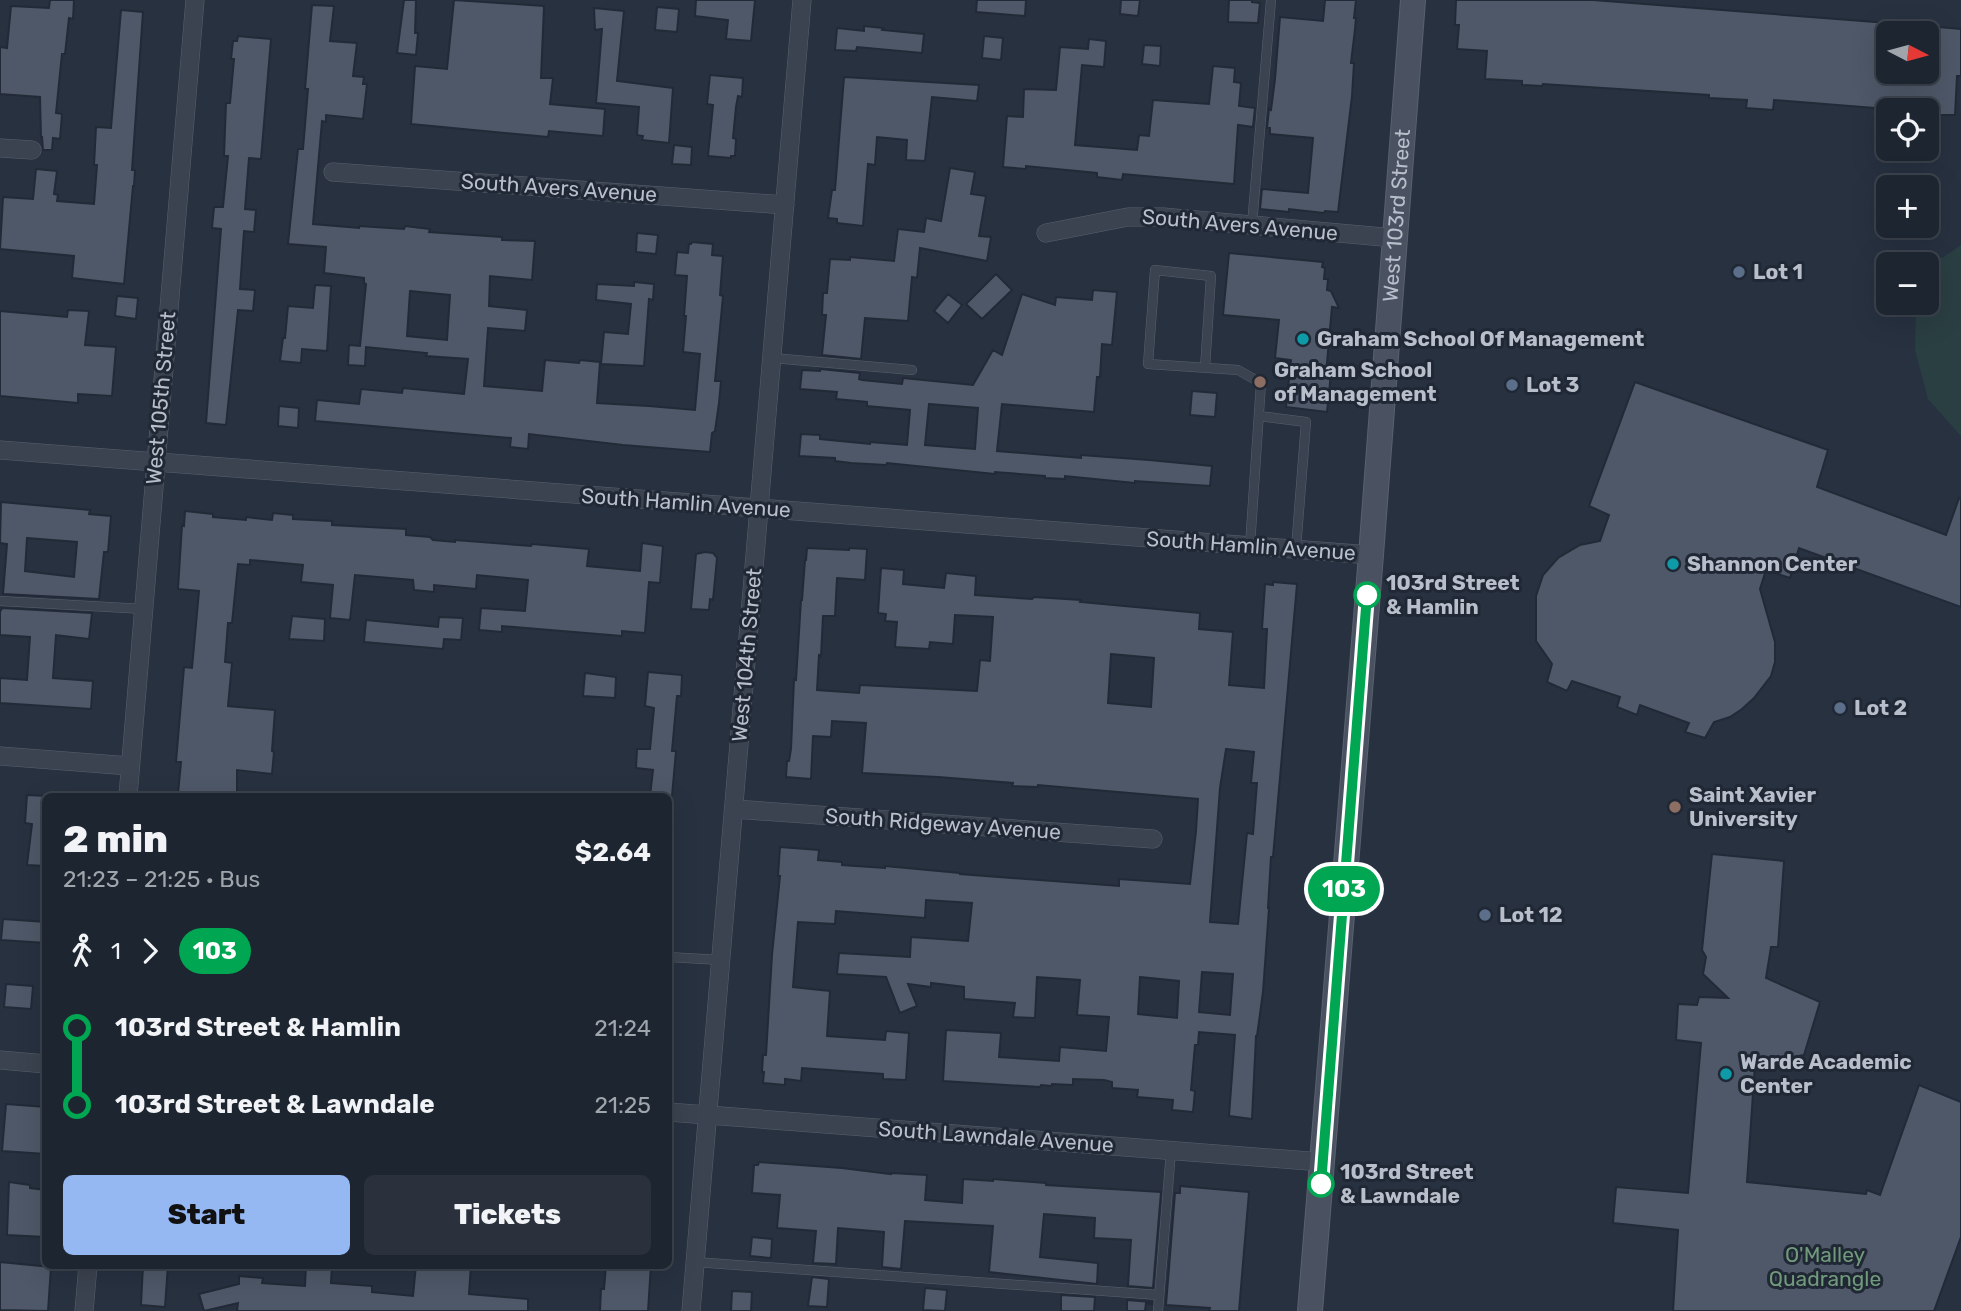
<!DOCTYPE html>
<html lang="en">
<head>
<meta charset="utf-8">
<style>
	:root { --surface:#1d2530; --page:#2a313c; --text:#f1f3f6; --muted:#a0a5ab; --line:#3b424c; --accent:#95b7f2 }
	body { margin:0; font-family:Rubik,sans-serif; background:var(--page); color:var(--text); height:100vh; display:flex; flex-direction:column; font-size:26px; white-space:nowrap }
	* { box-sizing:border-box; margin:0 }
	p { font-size:23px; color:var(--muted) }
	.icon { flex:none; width:38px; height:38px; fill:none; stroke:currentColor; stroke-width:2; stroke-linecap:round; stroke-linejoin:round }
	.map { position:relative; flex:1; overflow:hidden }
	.panel { position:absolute; left:42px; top:793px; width:630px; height:476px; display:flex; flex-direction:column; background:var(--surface); border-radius:10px; box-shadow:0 7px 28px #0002,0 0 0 2px var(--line) }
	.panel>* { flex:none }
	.badge { padding:0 14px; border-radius:23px; font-size:24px; line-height:46px }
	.needle { width:46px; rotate:96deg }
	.fabs { position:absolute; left:1876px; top:21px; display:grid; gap:14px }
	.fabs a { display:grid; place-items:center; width:63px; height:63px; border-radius:10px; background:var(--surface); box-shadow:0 7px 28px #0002,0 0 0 2px var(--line); font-size:35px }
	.map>.badge { position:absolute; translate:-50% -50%; box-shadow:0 0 0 4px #fff }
	.legs { display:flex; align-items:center; gap:10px; height:77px; padding:0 21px; font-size:23px }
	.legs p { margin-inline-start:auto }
	.overview { display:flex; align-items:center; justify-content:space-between; height:119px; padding:0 21px }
	h1 { font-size:38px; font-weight:800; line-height:52px }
	.action { display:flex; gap:14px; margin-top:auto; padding:14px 21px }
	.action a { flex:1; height:80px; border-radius:10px; background:var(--accent); color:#111; font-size:28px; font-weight:800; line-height:80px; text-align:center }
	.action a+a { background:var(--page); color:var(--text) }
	ul { padding:0 21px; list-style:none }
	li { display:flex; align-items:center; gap:24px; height:77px; font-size:26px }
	li i { display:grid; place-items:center; width:10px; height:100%; margin:0 9px; background:currentColor }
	li i::after { content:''; width:18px; height:18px; margin:-9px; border:5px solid; border-radius:50%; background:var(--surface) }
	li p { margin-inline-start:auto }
	li:first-child i { background:linear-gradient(#0000 50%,currentColor 0) }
	li:last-child i { background:linear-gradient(currentColor 50%,#0000 0) }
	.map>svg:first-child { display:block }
</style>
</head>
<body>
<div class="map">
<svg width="1961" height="1311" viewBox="0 0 1961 1311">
	<rect width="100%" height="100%" fill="#273140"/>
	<path fill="#2a3f42" d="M1961,245V436L1928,399L1915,350L1916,310L1919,303H1927V284L1936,262Z"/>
	<path fill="#4e5868" stroke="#222a37" stroke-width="2" fill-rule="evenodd" d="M50,0H74L73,19L69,18L65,54H62L56,113L62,114L60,139L53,138L52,150H43L42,137H41L40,97L0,94V47L7,48L11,6L49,8Z
		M404,0H416L415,33H418L416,55L397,53Z
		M454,0L544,6L541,78H553L550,104L605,109L603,136L549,131L548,137L411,124L415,66L447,69Z
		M696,0H755L751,41L726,39L728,20L695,16Z
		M977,0H1026L1025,16L976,12Z
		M1121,0H1140L1138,16L1120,14Z
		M1229,0H1252V2L1260,3L1258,23L1228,22Z
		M1325,0H1356L1354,18H1356L1355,29L1351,63H1354L1352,96L1338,212L1325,211L1324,213L1289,209V212L1260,209L1262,189L1308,193L1313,138L1270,134V128H1267L1269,109L1271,110L1275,79L1280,17L1323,21Z
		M1456,0H1593L1888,23V72H1927V26L1961,29V76H1957L1955,115H1936V110H1900L1774,100L1773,110L1746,108L1747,100L1709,98V95L1543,84L1542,86L1522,85V81L1485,79L1487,51L1457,49L1459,25H1455Z
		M312,5L334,6L330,41L357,43L353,76L364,77L363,84H367L363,119L326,115V122L322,121L313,224L359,228V226L404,229L405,226L430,229L429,232L502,237V240L535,241L532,280L490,276L489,306L527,310L525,331L488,328L484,386L542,391L545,360L579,363L580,360L600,362L597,403L649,406L695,410L700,354L683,352L686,316H684L687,276L675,275L677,252L688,253L689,244H691L692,242L713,244L712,255L723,256L720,295L723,296L715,381H721L719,403L715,431L712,433L710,452L623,445L529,434L528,449L510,447L511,438L315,421L317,400L359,404L361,389L402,393L403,388L464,394L468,359L426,356L427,353L366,347L365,366L348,365L349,345L360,346L366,284L364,283V278L324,273L326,247L288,244L298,149H303L308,89H305ZM410,291L450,295L447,340L407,336Z
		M657,7L679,9L677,32L655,30Z
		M594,8L624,11L617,81L673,88L669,143L642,140L643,136L637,135L639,107L596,103L602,29L595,30Z
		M121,10L143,12L132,170H135L134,186H133L124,284L72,278L74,256L0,249L3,197L33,199L36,169L57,171L54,194L58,195L57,201L94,204L97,165H94L96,127L111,128Z
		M864,26L883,28L882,30L924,34L922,53L857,47L856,51L835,50L837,28L864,31Z
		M238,36L271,39L261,159L249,158L245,209L256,210L254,232L244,231L240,289L255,290L253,311L238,310L226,425L206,423L221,229L212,228L214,207H223L228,156H224L226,103H230L234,59H231L233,41H237Z
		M984,36L1003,38L1001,60L982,58Z
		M1089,39L1106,41L1104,67L1082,65L1075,145L1137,150L1139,135L1149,136L1153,100L1209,104L1213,66L1235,68L1234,82L1241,83L1239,106L1255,108L1253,127L1238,125L1234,184L1123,174L1122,180L1097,177V173L1026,166V169L1003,167L1007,116L1023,117L1024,89L1056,90L1060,47L1088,49Z
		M1144,45L1161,46L1160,66L1142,64Z
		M710,75L743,78L742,97L738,96L736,107L733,138L736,139L735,156H731V158L708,156L713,105L707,104Z
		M844,77L979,85L977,101L932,97L925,161L906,160L907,140L877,137L875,165L868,164L863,226L837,223V219L828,218L832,190H835Z
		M674,145L692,147L691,165L672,164Z
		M950,168L975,172L971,194L986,196L979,236L991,237L987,261L920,248L917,278L912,277L908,321L865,318L861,359L822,355L826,315H822L823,293H827L830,259L850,260V257L894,261L898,229L924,232L926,218L941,221Z
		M637,233L658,235L656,254L636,252Z
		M1229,253L1323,262L1322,267L1325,268L1324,279H1328L1327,290L1331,291L1339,308L1332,307L1327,363H1332L1327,412L1286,407L1291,360L1275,358L1279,320L1223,315Z
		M996,274L1012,290L982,319L966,304Z
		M634,282L654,284L653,300L649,299L644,366L601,364L604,332L628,334L631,304L596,300L597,284L634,286Z
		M315,285L331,286L327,351L302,349L301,363L280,361L283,338H285L288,306L313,308Z
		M1093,290L1117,292L1112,345L1102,344L1100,377H1097L1094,412L1002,404L997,451L1081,458V455L1149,460L1212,466L1210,486L1135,481V483L1065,476V479L1045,478V476L995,472V474L887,463L886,465L851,463L835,461V458L799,456L801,434L820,435V439L870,444V442L907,445L910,410L867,406V402L836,399L837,392L800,389L802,370L820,371V369L860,373L859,379L862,380L902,384L903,378L973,385L993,350L1002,355L1022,294L1055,305L1056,297L1092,300ZM929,404L978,408L975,449L925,445Z
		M948,294L962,305L948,323L934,311Z
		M117,296L138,298L136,319L115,316Z
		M68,310L89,311L85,345L116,347L112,396L78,394V403L0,396V311L67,317Z
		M1635,382L1828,450L1817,487L1946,535L1959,498L1961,499V607L1799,548L1790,578L1766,570L1760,589L1775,642V662L1771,676L1754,698L1742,709L1730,717L1714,722L1705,738L1685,732L1689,723L1640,705L1637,715L1617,707L1620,697L1572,681L1567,691L1547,682L1552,664L1536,641V596L1543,575L1558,558L1580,545L1600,541L1609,515L1589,506Z
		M1192,391L1217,393L1215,417L1190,415Z
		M279,406L299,408L298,428L278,426Z
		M1,502L90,510L89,514L111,516L108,552H104L99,599L3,594L7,544L0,543ZM27,538L77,542L74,577L25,571Z
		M185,511L213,514V517L246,520V517L272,520L273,513L293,515V519L332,521V525L406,529V535L430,537L433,540L455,542V540L531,546L532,544L589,549L587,566L640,571L642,543L663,546L660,583L649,582L645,633L622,631V636L502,626V632L479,630L481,608L525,611L528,580L477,575L476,589L434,585V592L414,590L413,580L355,575L350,620L330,618L333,585L301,582L303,565L250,560V565L238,564L232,623H228L225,662L232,663L228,706L275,710L272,751L274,752L272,774L237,770V796L178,794L181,762H176L184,667L192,668L199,591L178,589L182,525L184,526Z
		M807,548L849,550V548L867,549L865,580L837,578L835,616H823L821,656L819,655L817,690L859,693L860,685L977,691L980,660L990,661L993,617L955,615L953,644L930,642L929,649L895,647L897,622L885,621L886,614L878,613L881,568L904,570L903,584L944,588L946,573L976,576L975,595L1032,599L1034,597L1081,600L1080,602L1200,613L1199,629L1233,632L1229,685L1264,688L1267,629H1262L1265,584L1273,585V582L1297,584L1273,857H1271L1268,908H1269L1263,992L1257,1036H1256L1252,1119L1229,1116L1235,1035L1199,1032L1198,1045H1195L1191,1090L1195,1091L1193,1112L1172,1110L1173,1100L1137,1097L1138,1090L1112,1088V1082L1104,1080L1073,1079V1085L1052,1084V1086L1041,1085L1040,1087L943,1081L946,1030L1001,1033L999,1057L1059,1061L1060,1047L1106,1051L1109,1017L1077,1015L1080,980L1037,977L1035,1018L1013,1017L1015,1003L964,999V987L931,983V987L908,984L917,1006L900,1013L886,977L837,974L839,953L910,957L911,937L968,941L972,903L926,900L925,918L836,911L835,924L798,922L793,987L830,991L827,1036L885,1040L886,1031L909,1033L906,1080L883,1079V1074L802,1068L801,1081L785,1079V1085L763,1083L764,1072H762L763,1055H766L772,955L780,876H778L780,847L819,850L818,860L842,862V865L885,868V866L960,873V874L1119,886V879L1190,884L1196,831L1198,799L1038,785V787L1012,786L1013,783L938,777L862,773L866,723L832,721L831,737L813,736L811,779L786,777L787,761H789L791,749L794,679L796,680L801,600H802L805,560H806ZM1111,654L1154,658L1151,707L1108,703ZM1226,749L1254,752L1251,783H1257L1253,834L1247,833L1238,924L1210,922L1220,788ZM1202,972L1233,974L1230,1015L1199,1012ZM1140,977L1179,981L1177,1018L1138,1014Z
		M705,552L713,553L717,558L713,600L710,599L709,610L691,609L696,554Z
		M2,608L92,613L89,639L56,635L53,678L93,681L91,709L0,703V678L27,680L30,637L0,635V612Z
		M292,616L325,619L324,641L289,639Z
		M439,617L463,618L461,640L444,639L443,649L364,642L366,620L438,627Z
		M648,672L682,675L681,696H677L672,751H676L672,796H650L653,770L636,768L637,749H650L654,708L645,706Z
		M585,673L616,677L615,698L583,696Z
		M27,795L46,796V866L27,865L32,824L25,823Z
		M1712,854L1784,861L1778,947H1771L1766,978L1820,1002L1804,1055L1755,1064L1747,1182L1866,1194L1867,1190L1880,1195L1919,1085L1961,1102V1237L1934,1311H1673L1678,1230L1613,1223L1616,1187L1688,1193L1701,1043L1676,1040L1678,1004L1697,1005L1699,997L1728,998L1703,974L1706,957L1702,950Z
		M3,919L46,922V943L1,940Z
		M6,984L33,986L31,1009L4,1007Z
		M6,1104L46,1107V1154L2,1151Z
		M759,1162L842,1168L891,1174V1173L927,1175L925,1200L962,1203L963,1179L993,1181V1179L1046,1183V1185L1161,1192L1153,1288L1128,1286L1131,1240L1094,1238L1095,1218L1044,1214L1040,1257L1098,1263L1097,1284L989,1272L993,1226L905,1221L901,1269L882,1267L884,1232L838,1228L836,1264L813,1263L816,1231L777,1228L780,1195L752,1193L754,1165H758Z
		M9,1182L30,1185V1188L46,1190V1237L7,1235Z
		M1180,1186L1249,1192L1239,1311H1209L1210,1308L1166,1305L1175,1193H1180Z
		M752,1237L772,1239L771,1258L750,1256Z
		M0,1262L51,1267L48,1311L0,1310Z
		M143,1265H168L165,1307L141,1305Z
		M306,1265H332L331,1283L372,1286V1292L413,1296L416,1265H471L469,1294L528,1299V1311H237L238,1303L204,1311L199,1294L239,1284V1276L263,1278L262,1283L305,1286Z
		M606,1265H651L648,1311H600L601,1289H604Z
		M812,1277L829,1279L827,1307L808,1306Z
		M925,1288L947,1290L945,1311L923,1310Z
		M732,1291L752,1292L751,1311H731Z
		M1061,1295L1095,1297L1094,1311H1061Z
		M1127,1300L1152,1302V1304L1146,1303L1145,1311H1127Z"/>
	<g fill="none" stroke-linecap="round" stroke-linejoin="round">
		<defs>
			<path id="service" d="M1252,225L1271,0
				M772,358L912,370
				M1205,368L1211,276L1155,270L1148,364L1238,370L1261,383L1250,546
				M1259,416L1306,422L1296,549
				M0,601L144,609
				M668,957L721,960
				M695,1262L1159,1295
				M1158,1311L1171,1151"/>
			<path id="minor" d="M0,148L32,150
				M333,172L785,205
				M1046,233L1128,217H1163L1394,238
				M0,450L1371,555
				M0,756L130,766
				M128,796L195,0
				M734,809L1153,839
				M0,1060L46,1064
				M668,1112L1322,1162
				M84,1311L88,1265
				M691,1311L802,0"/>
			<g id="secondary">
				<path id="s1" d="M1310,1311L1371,555L1413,0"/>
			</g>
		</defs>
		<use href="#service" stroke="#59616d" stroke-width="10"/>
		<use href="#minor" stroke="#59616d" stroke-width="19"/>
		<use href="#secondary" stroke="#59616d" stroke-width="26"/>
		<use href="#service" stroke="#3b4350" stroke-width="9"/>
		<use href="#minor" stroke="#3b4350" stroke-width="18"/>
		<use href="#secondary" stroke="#4a5262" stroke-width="24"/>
	</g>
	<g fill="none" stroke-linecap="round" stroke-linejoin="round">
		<defs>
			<path id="line-1" d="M1321,1184L1367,595"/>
		</defs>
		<use href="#line-1" stroke="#fff" stroke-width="16"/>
		<use href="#line-1" stroke="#00a651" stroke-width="10"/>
	</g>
	<g fill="#5c6f8a" stroke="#202835" stroke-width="2.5">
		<circle cx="1739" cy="272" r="7"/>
		<circle cx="1512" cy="385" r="7"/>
		<circle cx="1840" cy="708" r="7"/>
		<circle cx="1485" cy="915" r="7"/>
	</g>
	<g fill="#0f9aa8" stroke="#202835" stroke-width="2.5">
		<circle cx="1303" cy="339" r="7"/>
		<circle cx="1673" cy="564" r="7"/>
		<circle cx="1726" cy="1074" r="7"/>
	</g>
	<g fill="#8d6e63" stroke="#202835" stroke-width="2.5">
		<circle cx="1260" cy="382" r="7"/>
		<circle cx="1675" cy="807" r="7"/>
	</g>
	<g fill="#fff" stroke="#00a651" stroke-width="3.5">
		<circle cx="1367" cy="595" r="12"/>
		<circle cx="1321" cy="1184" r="12"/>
	</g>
	<g text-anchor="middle" stroke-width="6" stroke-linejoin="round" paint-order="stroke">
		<g font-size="21" fill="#b8bfca" stroke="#202835">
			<text transform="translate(559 188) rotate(4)" y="7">South Avers Avenue</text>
			<text dy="7" stroke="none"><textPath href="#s1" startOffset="1099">West 103rd Street</textPath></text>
			<text transform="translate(1240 225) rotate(5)" y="7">South Avers Avenue</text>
			<text transform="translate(161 398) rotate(-85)" y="7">West 105th Street</text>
			<text transform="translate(686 503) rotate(4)" y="7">South Hamlin Avenue</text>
			<text transform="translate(1251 546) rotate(4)" y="7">South Hamlin Avenue</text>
			<text transform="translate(747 655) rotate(-85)" y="7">West 104th Street</text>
			<text transform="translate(943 824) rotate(4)" y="7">South Ridgeway Avenue</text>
			<text transform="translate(996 1137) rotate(4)" y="7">South Lawndale Avenue</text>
		</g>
		<g font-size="21" font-weight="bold" fill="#b8bfca" stroke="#202835" text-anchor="start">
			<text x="1753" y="279">Lot 1</text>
			<text x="1317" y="346">Graham School Of Management</text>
			<text x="1274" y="377">Graham School<tspan x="1274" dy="24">of Management</tspan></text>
			<text x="1526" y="392">Lot 3</text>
			<text x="1687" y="571">Shannon Center</text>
			<text x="1854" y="715">Lot 2</text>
			<text x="1689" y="802">Saint Xavier<tspan x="1689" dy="24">University</tspan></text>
			<text x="1499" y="922">Lot 12</text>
			<text x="1740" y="1069">Warde Academic<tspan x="1740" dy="24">Center</tspan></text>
		</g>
		<g font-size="21" font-weight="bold" fill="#b8bfca" stroke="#202835" text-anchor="start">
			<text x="1386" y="590">103rd Street<tspan x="1386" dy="24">&amp; Hamlin</tspan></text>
			<text x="1340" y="1179">103rd Street<tspan x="1340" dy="24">&amp; Lawndale</tspan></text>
		</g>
		<g font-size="21" fill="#71997b" stroke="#202835">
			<text x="1825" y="1262">O'Malley<tspan x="1825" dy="24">Quadrangle</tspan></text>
		</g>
	</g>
</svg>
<div class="fabs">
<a><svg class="needle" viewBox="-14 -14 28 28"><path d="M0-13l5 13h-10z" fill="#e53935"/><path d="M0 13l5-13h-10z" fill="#a0a5ab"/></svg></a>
<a><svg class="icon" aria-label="locate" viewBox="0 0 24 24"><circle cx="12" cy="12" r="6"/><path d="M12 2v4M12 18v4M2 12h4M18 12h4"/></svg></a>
<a>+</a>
<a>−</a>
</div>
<b class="badge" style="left:1344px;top:889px;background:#00a651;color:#fff">103</b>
<section class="panel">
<div class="overview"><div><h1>2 min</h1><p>21:23 – 21:25 · Bus</p></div><b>$2.64</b></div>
<div class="legs"><svg class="icon" aria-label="walk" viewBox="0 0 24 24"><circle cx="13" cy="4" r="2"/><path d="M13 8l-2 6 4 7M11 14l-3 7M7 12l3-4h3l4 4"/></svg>1<svg class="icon" aria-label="forward" viewBox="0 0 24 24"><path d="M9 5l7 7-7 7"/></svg><b class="badge" style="background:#00a651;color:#fff">103</b></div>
<ul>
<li><i style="color:#00a651"></i><b>103rd Street &amp; Hamlin</b><p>21:24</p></li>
<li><i style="color:#00a651"></i><b>103rd Street &amp; Lawndale</b><p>21:25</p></li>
</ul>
<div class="action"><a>Start</a><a>Tickets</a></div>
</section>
</div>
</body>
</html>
